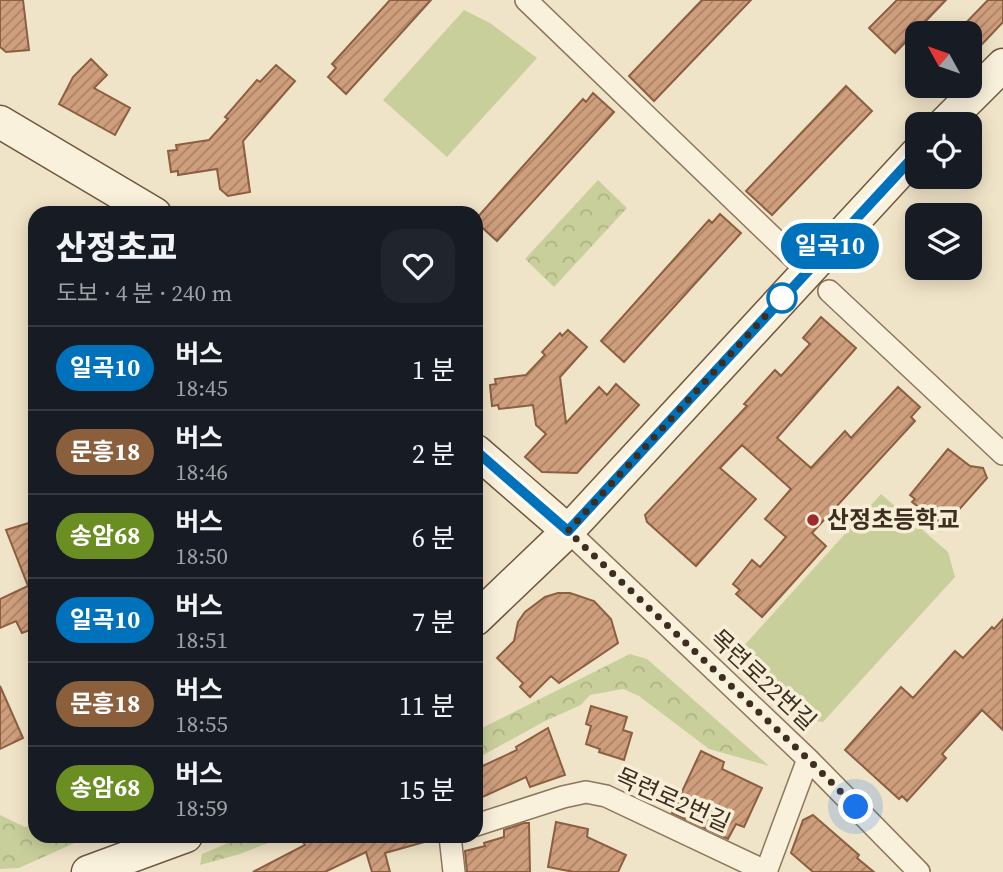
<!DOCTYPE html>
<html lang="ko">
<head>
<meta charset="utf-8">
<style>
	:root { --surface:#171b24; --page:#20242c; --text:#f1f3f6; --muted:#9ea1a6; --line:#363941 }
	body { margin:0; font-family:"Source Serif 4","Noto Sans KR",serif; background:var(--page); color:var(--text); height:100vh; display:flex; flex-direction:column; font-size:26px; white-space:nowrap }
	* { box-sizing:border-box; margin:0 }
	p { font-size:23px; color:var(--muted) }
	.icon { flex:none; width:38px; height:38px; fill:none; stroke:currentColor; stroke-width:2; stroke-linecap:round; stroke-linejoin:round }
	.map { position:relative; flex:1; overflow:hidden }
	.side { position:absolute; left:28px; top:206px; width:455px; height:637px; display:flex; flex-direction:column; background:var(--surface); border-radius:21px; box-shadow:0 4px 18px #0003 }
	.side>* { flex:none }
	.badge { padding:0 14px; border-radius:23px; font-size:24px; line-height:46px }
	.needle { width:46px; rotate:310deg }
	.tools { position:absolute; left:905px; top:21px; display:grid; gap:14px }
	.tools a { display:grid; place-items:center; width:77px; height:77px; border-radius:14px; background:var(--surface); box-shadow:0 4px 18px #0003; font-size:35px }
	.you { position:absolute; width:35px; height:35px; margin:-18px; border:5px solid #fff; border-radius:50%; background:#1a73e8; box-shadow:0 0 0 10px #1a73e833 }
	.map>.badge { position:absolute; translate:-50% -50%; box-shadow:0 0 0 4px #fff }
	.round { display:grid; place-items:center; flex:none; width:74px; height:74px; border-radius:21px; background:var(--page) }
	.summary { display:flex; align-items:center; justify-content:space-between; height:119px; padding:0 28px }
	h1 { font-size:33px; font-weight:800; line-height:52px }
	ul { padding:0; list-style:none }
	li { display:flex; align-items:center; gap:21px; height:84px; padding:0 28px; border-top:2px solid var(--line) }
	li div { flex:1 }
	li b { display:block; font-size:26px }
	li em { font-style:normal }
	li .badge { min-width:77px; font-weight:700; text-align:center }
	.map>svg:first-child { display:block }
</style>
</head>
<body>
<div class="map">
<svg width="1003" height="872" viewBox="0 0 1003 872">
	<defs>
		<pattern id="forest-crowns" width="20" height="18" patternUnits="userSpaceOnUse" patternTransform="scale(1.75)"><rect width="20" height="18" fill="#c9cf9b"/><path d="M2 6a3 3 0 1 1 6 0M12 15a3 3 0 1 1 6 0" fill="none" stroke="#aeb285"/></pattern>
		<pattern id="building-hatch" width="6" height="6" patternUnits="userSpaceOnUse" patternTransform="scale(1.75)"><rect width="6" height="6" fill="#cf9f7d"/><path d="M-1 1l2-2M0 6l6-6M5 7l2-2" fill="none" stroke="#a98266"/></pattern>
	</defs>
	<rect width="100%" height="100%" fill="#f0e4c8"/>
	<path fill="#c9cf9b" d="M464,10L490,23L537,58L447,157L383,100Z
		M881,494L948,552L955,577L823,722L815,721L741,649Z"/>
	<path fill="url(#forest-crowns)" d="M598,180L627,208L554,287L525,259Z
		M630,654L647,659L769,766L709,749L639,696L623,689L590,695L581,705L545,721L476,759V731Z
		M0,815L25,827L35,825V836L88,837L19,868L0,869Z
		M244,836L283,837L240,854L200,865L202,854Z"/>
	<path fill="url(#building-hatch)" stroke="#8d5f41" stroke-width="2" d="M0,0H23L29,50L6,52L0,47Z
		M390,0H431L346,94L328,77L336,68L332,64Z
		M702,0H751L654,101L629,76Z
		M897,0H946L895,53L869,28Z
		M988,0H1003V22L970,57V33H956Z
		M91,59L107,75L94,88L130,108L115,135L59,104L73,77Z
		M276,65L295,81L243,141L250,192L228,196L220,189L217,169L178,175V171L171,172L168,151L177,150L176,145L209,140L228,119L225,117L257,80L260,82Z
		M846,86L872,111L772,215L746,191Z
		M593,93L614,112L497,241L476,222V219L583,99L586,102Z
		M720,214L741,233L624,362L601,341L709,220L712,223Z
		M821,317L856,348L777,438L811,468L845,431L851,438L898,387L920,407L911,417L915,421L812,533L826,546L762,617L736,594L740,590L733,584L752,560L760,567L786,537L765,519L791,489L742,445L720,468L756,499L696,566L647,522L645,515L747,406L744,404L775,370L781,376L810,344L803,338Z
		M568,330L587,347L560,377L566,423L599,387L607,395L616,384L639,405L577,473L542,472L525,457L546,434L536,425L533,405L499,409L498,405L492,406L490,385L496,384L495,379L526,375L545,355L542,352L560,333L562,336Z
		M948,449L970,466L983,468L987,478L941,530L920,512L922,510L912,502L915,499L910,495Z
		M35,521V628L22,633L16,621L0,628V599L28,586L6,530Z
		M558,593H570L594,601L611,619L618,643L559,683L551,676L530,697L520,687L523,683L497,658L514,641L518,622L525,612L545,597Z
		M1003,619V730L982,710L942,754L946,758L907,801L902,796L899,799L845,750L901,687L913,698L955,651L963,658L992,627L994,629Z
		M0,686L23,738L0,749Z
		M591,706L627,717L623,730L632,733L624,760L599,752L600,749L586,744L591,726L586,724Z
		M548,728L565,775L530,787L526,777L476,800V769L517,750L516,747Z
		M701,751L724,762L722,769L762,788L744,827L736,824L728,839L672,813Z
		M813,815L859,855L857,858L874,872H813L791,853L803,820Z
		M556,822L588,829L587,837L626,855L618,872H574L548,867Z
		M524,823H529L530,872H467L465,851L485,846L484,843L504,837V830Z
		M298,836H427L428,841L385,853L390,872H372L366,852L325,872H253L305,845Z"/>
	<g fill="none" stroke-linecap="round" stroke-linejoin="round">
		<defs>
			<path id="street" d="M526,0L794,258
				M829,291L1003,454
				M568,531L808,759L919,872
				M476,825L563,797L586,792L606,796L767,872
				M450,836L454,872
				M766,872L808,759"/>
			<path id="secondary" d="M0,122L155,214
				M944,124L1003,65
				M476,451L568,531
				M476,619L568,531L917,153
				M88,872L186,836"/>
		</defs>
		<use href="#street" stroke="#8d765c" stroke-width="24"/>
		<use href="#secondary" stroke="#6f573f" stroke-width="35"/>
		<use href="#street" stroke="#faf1dc" stroke-width="21"/>
		<use href="#secondary" stroke="#faf1dc" stroke-width="32"/>
	</g>
	<g fill="none" stroke-linecap="round" stroke-linejoin="round">
		<defs>
			<path id="line" d="M476,451L568,531L917,153"/>
		</defs>
		<use href="#line" stroke="#fff" stroke-width="16"/>
		<use href="#line" stroke="#0072bc" stroke-width="10"/>
		<path stroke="#3d2e20" stroke-width="7" stroke-dasharray="0 12.6" d="M782,298L568,531L808,759L856,807"/>
	</g>
	<circle fill="#fff" stroke="#0072bc" stroke-width="3.5" cx="782" cy="298" r="14"/>
	<circle fill="#9e2a2b" stroke="#f7eed8" stroke-width="2.5" cx="813" cy="520" r="7"/>
	<g text-anchor="middle" stroke-width="7" stroke-linejoin="round" paint-order="stroke">
		<g font-size="24" font-weight="bold" fill="#3d2e20" stroke="#f7eed8" text-anchor="start">
			<text x="827" y="528">산정초등학교</text>
		</g>
		<g font-size="24" fill="#3d2e20" stroke="#f7eed8">
			<text transform="translate(763 680) rotate(43)" y="8">목련로22번길</text>
			<text transform="translate(673 800) rotate(24)" y="8">목련로2번길</text>
		</g>
	</g>
</svg>
<div class="tools">
<a><svg class="needle" viewBox="-14 -14 28 28"><path d="M0-13l5 13h-10z" fill="#e53935"/><path d="M0 13l5-13h-10z" fill="#9ea1a6"/></svg></a>
<a><svg class="icon" aria-label="locate" viewBox="0 0 24 24"><circle cx="12" cy="12" r="6"/><path d="M12 2v4M12 18v4M2 12h4M18 12h4"/></svg></a>
<a><svg class="icon" aria-label="layers" viewBox="0 0 24 24"><path d="M12 4l9 5-9 5-9-5zM3 14l9 5 9-5"/></svg></a>
</div>
<div class="you" style="left:856px;top:807px"></div>
<b class="badge" style="left:830px;top:246px;background:#0072bc;color:#fff">일곡10</b>
<section class="side">
<div class="summary"><div><h1>산정초교</h1><p>도보 · 4 분 · 240 m</p></div><a class="round"><svg class="icon" aria-label="heart" viewBox="0 0 24 24"><path d="M12 20l-8-8c-3-5 5-10 8-4 3-6 11-1 8 4z"/></svg></a></div>
<ul>
<li><span class="badge" style="background:#0072bc;color:#fff">일곡10</span><div><b>버스</b><p>18:45</p></div><em>1 분</em></li>
<li><span class="badge" style="background:#8b5e3c;color:#fff">문흥18</span><div><b>버스</b><p>18:46</p></div><em>2 분</em></li>
<li><span class="badge" style="background:#6b8e23;color:#fff">송암68</span><div><b>버스</b><p>18:50</p></div><em>6 분</em></li>
<li><span class="badge" style="background:#0072bc;color:#fff">일곡10</span><div><b>버스</b><p>18:51</p></div><em>7 분</em></li>
<li><span class="badge" style="background:#8b5e3c;color:#fff">문흥18</span><div><b>버스</b><p>18:55</p></div><em>11 분</em></li>
<li><span class="badge" style="background:#6b8e23;color:#fff">송암68</span><div><b>버스</b><p>18:59</p></div><em>15 분</em></li>
</ul>
</section>
</div>
</body>
</html>
